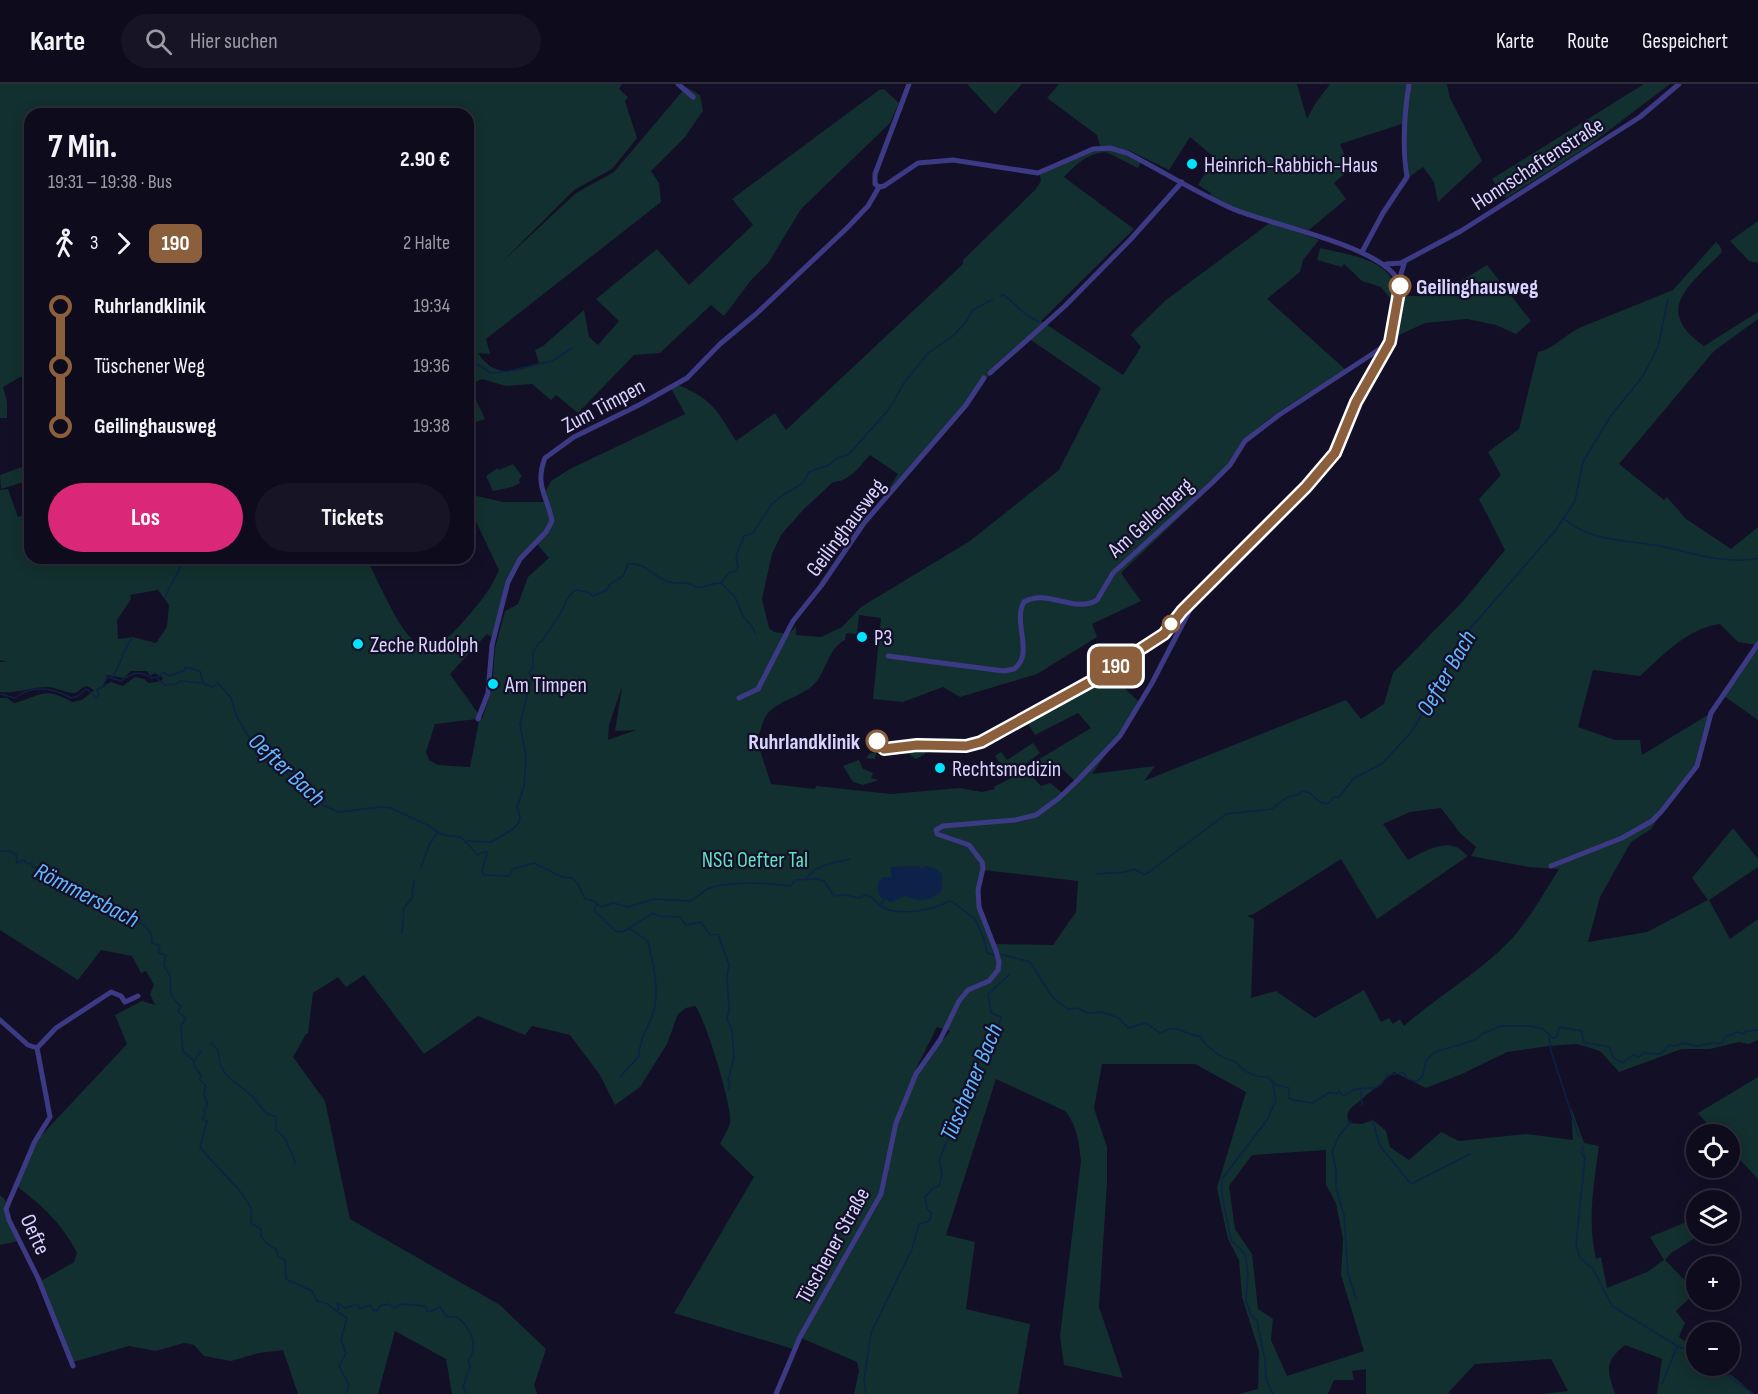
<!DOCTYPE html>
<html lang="de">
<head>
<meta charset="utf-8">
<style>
	:root { --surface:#0e0b1c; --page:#171425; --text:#f1f3f6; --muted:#9b9ba3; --line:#2e2b3b; --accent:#db2777 }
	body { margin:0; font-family:"Sofia Sans Condensed",sans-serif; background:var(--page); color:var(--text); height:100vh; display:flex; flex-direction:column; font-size:22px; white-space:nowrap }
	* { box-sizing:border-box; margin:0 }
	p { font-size:20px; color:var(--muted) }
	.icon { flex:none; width:33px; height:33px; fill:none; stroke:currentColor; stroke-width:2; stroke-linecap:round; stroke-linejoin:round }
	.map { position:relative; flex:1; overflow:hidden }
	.sheet { position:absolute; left:24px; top:24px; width:450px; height:456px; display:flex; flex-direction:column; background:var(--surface); border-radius:18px; box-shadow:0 3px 15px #0003,0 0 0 2px var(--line) }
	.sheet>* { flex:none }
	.badge { padding:0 12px; border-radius:9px; font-size:21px; line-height:39px }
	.controls { position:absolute; left:1686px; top:1040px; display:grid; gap:12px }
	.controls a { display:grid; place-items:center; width:54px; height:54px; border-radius:50%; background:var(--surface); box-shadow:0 3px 15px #0003,0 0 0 2px var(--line); font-size:30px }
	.map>.badge { position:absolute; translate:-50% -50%; box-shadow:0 0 0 3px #fff }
	.legs { display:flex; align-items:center; gap:9px; height:66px; padding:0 24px; font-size:20px }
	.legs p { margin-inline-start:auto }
	.head { display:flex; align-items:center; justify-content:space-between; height:102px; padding:0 24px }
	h1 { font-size:33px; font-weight:700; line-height:45px }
	.button { display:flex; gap:12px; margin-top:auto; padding:12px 24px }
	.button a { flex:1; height:69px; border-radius:36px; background:var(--accent); color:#fff; font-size:24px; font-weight:700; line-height:69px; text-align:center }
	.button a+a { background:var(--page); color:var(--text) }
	ul { padding:0 24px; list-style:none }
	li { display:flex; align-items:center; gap:21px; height:60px; font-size:22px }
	li i { display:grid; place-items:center; width:9px; height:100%; margin:0 8px; background:currentColor }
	li i::after { content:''; width:15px; height:15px; margin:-8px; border:4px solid; border-radius:50%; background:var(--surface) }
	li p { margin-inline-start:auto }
	li:first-child i { background:linear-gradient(#0000 50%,currentColor 0) }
	li:last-child i { background:linear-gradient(currentColor 50%,#0000 0) }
	header { display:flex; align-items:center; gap:36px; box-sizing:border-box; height:84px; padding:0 30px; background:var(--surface); border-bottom:2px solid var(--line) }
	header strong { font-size:28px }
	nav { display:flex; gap:33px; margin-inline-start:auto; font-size:21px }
	.search { width:420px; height:54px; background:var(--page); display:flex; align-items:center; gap:15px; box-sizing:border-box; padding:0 21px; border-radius:33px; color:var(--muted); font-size:22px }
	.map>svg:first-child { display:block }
</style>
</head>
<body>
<header>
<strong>Karte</strong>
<div class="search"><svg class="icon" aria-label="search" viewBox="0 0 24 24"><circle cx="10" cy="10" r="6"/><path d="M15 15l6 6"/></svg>Hier suchen</div>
<nav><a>Karte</a><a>Route</a><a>Gespeichert</a></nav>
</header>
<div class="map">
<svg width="1758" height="1310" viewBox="0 0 1758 1310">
	<rect width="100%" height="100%" fill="#130f26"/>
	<path fill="#12302f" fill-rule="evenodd" d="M0,0H622L619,5L628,13L625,17L637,54L612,85L574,106L502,178L576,109L614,88L686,3L700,11L703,27L685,53L651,87L659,99L661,118L486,255L490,270L478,269C494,294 516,289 539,279L535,266L543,262L584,226L589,253L598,261L619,237L596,215L657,165L689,201L753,141L732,115L879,6L884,5L899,19L890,39L801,125L769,178L752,195L724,232L711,221L660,269L634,271L578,329L556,311L551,316L532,300L506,302L482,295L469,301L485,335L468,341V30H30V291L20,293L3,303L7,318V334H0Z
		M967,0H1022L995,30Z
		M1059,0H1297L1307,35L1315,20L1330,0H1447L1450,14L1482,77L1438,118L1434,98L1423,83L1409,93L1405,39L1340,60L1350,85L1334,99L1346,115L1309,146L1250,131L1209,112L1211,109L1198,101L1214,73L1190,53L1169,86L1128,66L1100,62L1097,51L1047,14Z
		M1644,0H1670L1587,63L1506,114L1492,95Z
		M1109,64L1141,78L1138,84L1106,68C1087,70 1077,79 1064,93L1134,145L1041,237L1123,291L1141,263L1131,251L1134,247L1166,216L1271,138L1319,156L1303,176L1300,188L1267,215L1346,286C1309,310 1248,339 1230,379L1232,380L1212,402L1121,489L1141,517L1092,540L1097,553L1037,590L960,613L943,603L903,618L873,615L881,534L859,531L857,550L846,549L845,556C830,564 828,580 819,594C808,612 782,614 768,629C761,637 763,646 756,654L771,700L815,705L816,702L891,710L960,704L982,708L995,705L994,703L1011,694L1004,681L1002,682L995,672L1001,668L1007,676L1033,659L1040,669L1023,682L1041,702L1050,699L1065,711L1077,699L1057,680L1042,686L1031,680L1091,644L1078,629L1035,651L1027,638L1111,591L1141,620L1092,690L1155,682L1144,697L1346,616L1361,635L1384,620L1393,589L1464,516L1505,466L1479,415L1501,391L1488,368L1519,345L1538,268C1553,265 1565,251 1579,244L1673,206L1716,158L1720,162L1722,168C1690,201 1652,226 1704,262L1758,228V235L1714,267L1619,380L1664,416L1667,413L1686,435L1731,465L1758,443V636L1724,612L1757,561L1738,558L1720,540C1688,544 1663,571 1640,592L1593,586L1578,643L1615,656H1640L1642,671L1711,629L1700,676L1670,716L1651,745L1631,758L1600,813L1588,858L1647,848L1708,816L1692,794L1733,744L1758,775V783L1709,816L1730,855L1758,835V956L1749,960L1739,958L1710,965H1682L1619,988L1600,967L1577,960L1549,962L1507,968L1462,990L1426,1004L1394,988L1350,1025L1347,1031L1349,1039L1362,1040L1373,1036L1386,1047L1390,1063L1409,1076L1441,1048L1459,1057L1527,1050L1573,1056L1571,1023L1584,1059L1599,1062C1594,1099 1587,1137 1596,1175L1601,1173L1607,1204L1647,1188L1664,1176L1650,1153L1696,1134V1149H1703L1671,1169L1665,1176L1696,1208L1676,1227L1685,1239L1679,1253L1696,1265V1281C1721,1281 1736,1292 1752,1310H1657L1662,1275L1625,1261C1604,1278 1607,1286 1615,1310H1542L1568,1307L1551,1275L1475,1280L1448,1309L1453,1310H1366V1285L1352,1287L1354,1296H1334L1328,1310H1239L1258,1305L1259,1267L1242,1213L1239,1176L1228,1155L1217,1104L1246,1008L1195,980H1102L1094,1024L1107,1063V1099L1099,1223L1123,1294L1064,1281L1060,1252L1081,1077C1079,1059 1077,1041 1065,1027L996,995L946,1151L975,1158L966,1225L1030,1240L1018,1310H854L859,1287L857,1278L801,1254L876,1124L882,1110L897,1040L906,1013L921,984L950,947L937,943L916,985L895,1039L880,1110L793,1265L674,1229L754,1093L720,1060C723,1053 729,1045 730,1038C733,1025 704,930 695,922L686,924L678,930L667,960L640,1003L615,1021L600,991L570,951L532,942L525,951L478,932L424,970L364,891L346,903L338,893L313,909L308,950H306L293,973L325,1017L350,1135L500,1221L546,1265L534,1301L537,1310H452L446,1275L395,1247L378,1310H298L283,1266L259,1269L231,1277L204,1272L194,1261L184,1259L156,1267L129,1262L73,1278L61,1254L41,1197L74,1178L77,1169C62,1139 43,1123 17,1102L37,1056L127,960L115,931L142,917L155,921L150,910L154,901L146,887L141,889L132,872L101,866L78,896L0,846V614H7L14,619C40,613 43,601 72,618L82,616L94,606L87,602C81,603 80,607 75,609C69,610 55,603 47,603C31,603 16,610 0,608V578H7L0,576V406L8,405L18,433L30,429V474H367C374,491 383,508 391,524C411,562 428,579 462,539C476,523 491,506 499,486L468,421V410L503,418H544L543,412L551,397L570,385L685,330L671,304L678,301C713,315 717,327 736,357L775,329L786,346L963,180V176L1035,106L1041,97L1040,91L1089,67ZM1031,256L1101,304L1059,386L970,457L861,523L842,543L821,553L796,551V542L789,550L774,548L769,544L762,515L772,470L781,451L803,426L833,398C849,398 860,382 870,371L898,390L888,406L889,412L962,328L981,299ZM535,458L549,474L528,493L518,520L505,527L495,564L492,605L482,635L450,590L487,550L491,553C504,516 504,486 535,458ZM158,506L169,521L167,543L156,559L133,553L118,555L117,536L131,515L130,511ZM131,587H147L150,592L155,589L163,594L161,597L149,599L144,595L135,593L123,602L111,598L103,602L107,591L124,594ZM622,603L615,647L636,646L608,656L609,641ZM477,635L479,637L470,683L438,681L429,676L426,668L435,640ZM1441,724L1460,749L1476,763L1471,772L1529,783L1559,785C1545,807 1532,831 1515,851C1484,886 1439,911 1404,942L1400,935L1393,940L1389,934L1381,938L1364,906L1315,934L1276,907L1251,914L1254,835L1247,832L1254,830L1341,775L1377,835L1468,772C1465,770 1460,764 1456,763C1441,757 1421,769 1408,776L1383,740L1410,728ZM983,786L1078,797L1076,828L1053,861L994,860L980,826L979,808ZM1326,1066V1101L1336,1119L1343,1155L1341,1191L1364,1267L1287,1292L1271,1256L1273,1235L1258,1225L1252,1170L1235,1145L1229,1102L1252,1071Z
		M1758,137V179L1749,177L1730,157Z
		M1320,164C1348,171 1399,175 1396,215L1390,214L1381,203L1362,197L1344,180L1342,183L1317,176Z
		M1487,181L1531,237L1516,250L1496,241L1467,235L1425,239L1397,252L1404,212H1436Z
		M513,380L522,392L519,396L520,399L512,403L493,407L486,392L498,384L499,386Z
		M22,383L27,397L1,405L0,391Z
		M925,663V670L916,675L909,670L876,669L875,675L866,674L869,670L899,664Z
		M859,676L863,685L873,689L871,694L879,696L863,701L853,698L843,682Z
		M1758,993V1095L1730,1065V1050H1716L1698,1029Z
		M0,1111L6,1117L4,1124L18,1157L0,1161Z"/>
	<path fill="#0c2248" d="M918,782L922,785L926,782L936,785L942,790V806C931,818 918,818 905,812L891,818L880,813C876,807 877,797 883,793H892L890,783Z"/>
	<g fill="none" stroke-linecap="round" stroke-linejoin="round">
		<path stroke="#0c2248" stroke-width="1.5" d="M1001,212L1004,211L1028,232L1039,238
			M468,278H474L491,289L509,287L552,277L572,264
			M1563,434C1594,460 1629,455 1665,463C1694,470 1728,481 1758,474
			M721,499L735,513L743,532L753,544L755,549
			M165,513L185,474
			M111,594C121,584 122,566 132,554
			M158,595L165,601L176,600L181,597L202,599
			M0,610L15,614C32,600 54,604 71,614L78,612L86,605L96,613L99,611L97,605L106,602L105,597L108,593L121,597C132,589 139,586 151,594L159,593L163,588L170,592L185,586V583L200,587L203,599L212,603L218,599L231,614L237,633L247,650L261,666L279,676L287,690L311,702L321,720L338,728L382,723L391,724L427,741L443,751L461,753L478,771L483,768H487L482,788L484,791L509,792L513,785L534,779L562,793L572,794L578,800L585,815L594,817L601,823L613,819L628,823L654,815L690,817C697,814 702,807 710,804C729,797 772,799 791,802L795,796L817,795L824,797L834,812L845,811L860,814C863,812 864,810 869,812C874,814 878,821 884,824C900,832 935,826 949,817L953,818L975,835L984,855L987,869L994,871
			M467,757L491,758L513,745L519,738L520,733L517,723L524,703L526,672L520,640L532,593L529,589L533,583V569L539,558H542C547,548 555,539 560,530C568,516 563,518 575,506L588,508L593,512L607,506L609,501L623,492L628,480C645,478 652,491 666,497C673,501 682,497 690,500C695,501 696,505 703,503C711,501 712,499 721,499L730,488L736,487L738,482L736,473L744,452L753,449L771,421L783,411L803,399L809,388L829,381L837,374L848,371L890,324L904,299L928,269L953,252L965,239L973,226L993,215
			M0,767H9L16,770L17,779L24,776L27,780L32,779V783L43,784L44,790L49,789L60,801L63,799L72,800L74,807L93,814L98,811L99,819L108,818L109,826L113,829L119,827C133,838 153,838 152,859L160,862L158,869L166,871L164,880C165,885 170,889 170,894C172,907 167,911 181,922L178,928L186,934L181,942L183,967L194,977V982L201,991L200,996L206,1002L204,1010L208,1021L204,1025L205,1031L202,1035L207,1037L200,1063C215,1083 240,1102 251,1124C252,1128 251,1135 251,1139L261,1145V1152L268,1161L276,1165L278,1173L285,1176L286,1195L312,1207L317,1217L328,1220L336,1227L339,1226L337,1219L345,1224L358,1220L359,1225L371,1221L373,1226L377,1227L380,1222L389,1220L394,1224L401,1220L425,1222L427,1227H432L440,1223L447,1233H457C470,1244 477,1256 471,1273L468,1275L470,1283L463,1303L467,1310
			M421,783L429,761L438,748
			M1097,790L1125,788L1134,785L1143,790H1146L1226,730L1272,725L1286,714L1299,710L1302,707L1310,709C1317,716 1326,727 1334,713H1339L1353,695L1383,679L1412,647L1453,579L1468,547L1555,447L1575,417L1583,378L1610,333L1643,292L1658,263L1668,215
			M806,795C815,781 834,779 850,775
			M597,819L594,826L615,847L623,848L653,829L659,832L680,833L686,841L701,838L710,851L718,850L729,881L727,893L729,926L727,935L732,946L734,973L728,996L730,1001L728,1006
			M879,822L884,816
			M402,849L404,824L412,814L414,796
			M1000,870L1030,878L1052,913L1068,925L1077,924L1088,929L1102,928L1119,934L1128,944L1146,939L1160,949C1182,938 1180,951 1200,952C1207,965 1223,975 1236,978C1243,988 1256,994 1268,993L1276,1001L1289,1004V1014L1293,1016L1313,1019L1330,1008L1337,1010L1339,1007L1343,1012C1346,1011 1349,1009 1352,1007C1367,999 1377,1013 1387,991L1403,989L1408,995L1417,998L1423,991L1426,976L1435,968L1475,956L1482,950L1501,942H1531L1543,945L1553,954L1557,953L1559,943L1582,947L1583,958L1610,963L1613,973L1622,979L1633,971L1639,973L1644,969L1661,970L1669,961L1676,962L1683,959L1696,962L1713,959H1722L1725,953L1738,948L1743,950L1746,947L1758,946
			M1549,954L1551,967L1579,1053
			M210,960L212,959L218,967L220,980L226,991L253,1013L266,1029L276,1033V1046L285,1054L296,1080
			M195,976L201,967
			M620,993L639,972C639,957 647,946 652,932C661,909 653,880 648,857L630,845
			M1361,1007L1362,1021
			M1372,1036C1377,1045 1376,1054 1381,1063L1411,1100L1470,1070
			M1351,1037L1339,1052L1332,1068L1336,1085V1104L1344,1131L1348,1190L1356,1215
			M1583,1062L1582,1070L1585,1074L1576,1160L1580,1174L1593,1185L1612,1222L1679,1263L1696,1268
			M336,1227L347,1234L341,1256L346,1269L339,1282L349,1301L346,1310
			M1718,1281L1732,1295L1754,1310
			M1662,1300L1677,1263
			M866,1310L864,1296L871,1249L912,1165L919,1140L929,1137L932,1129L927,1125L925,1113L933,1104L939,1102L942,1090L939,1076L971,1001L972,986L979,975L980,966L983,961L989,959C992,949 999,944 1001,933L991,929L988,910L1010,890
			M1273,1310L1266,1295L1265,1276L1257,1237L1251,1231L1246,1216L1248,1190L1245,1170L1232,1157L1230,1151L1222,1111V1095L1267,1036L1276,1016L1273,1000"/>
		<path stroke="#3d3a85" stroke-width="5" d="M678,0L693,13
			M879,103L884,102L918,79L953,76L1038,89L1093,65L1110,64L1127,69C1162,87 1197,109 1233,125C1271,141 1383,162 1399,198
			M879,103L875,100V90L909,0
			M1362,168L1383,129L1407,93C1402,61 1404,31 1409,0
			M1386,180L1401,179L1461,147L1640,33L1679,0
			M990,289L1065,222L1130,156L1182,98
			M888,572L1004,587L1014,585C1035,570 1012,538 1024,518C1047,504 1074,530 1097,516L1113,489L1212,399L1230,381L1245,357L1279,331L1389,259
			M739,614L758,605L793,537L821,502L864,439L966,321L984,294
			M478,635L488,609L492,561L508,498L520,475L546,448L552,437C548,413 534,402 545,374L574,353L639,321L687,294L720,260L756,230L847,144L868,122L879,103
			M1551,782L1622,754L1652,737L1661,728L1697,682L1711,629L1758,560
			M0,936L28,961L37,964
			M37,964L50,1033L35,1057L6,1125L9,1136L38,1194L73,1282
			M37,964L56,944L111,908L121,912L125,918L138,912
			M776,1310L800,1253L881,1110L896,1039L916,990L940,956L959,917L968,906L989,897L998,886L999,878L996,867L979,823L978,806L983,784L982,778L969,761L937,750L936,746L943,742L1015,736L1036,731L1059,714L1078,696L1120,652L1152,599L1195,516L1306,403L1335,369L1356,318L1390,258L1398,221L1400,193L1405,177"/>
	</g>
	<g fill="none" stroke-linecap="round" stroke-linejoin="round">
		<defs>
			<path id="line-1" d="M877,657L884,665L917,661L966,662L981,658L1090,598L1164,550L1182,527L1306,403L1335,369L1356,318L1390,258L1400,202"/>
		</defs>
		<use href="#line-1" stroke="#fff" stroke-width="14"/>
		<use href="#line-1" stroke="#8b5e3c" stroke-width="9"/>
	</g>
	<g fill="#00e5ff" stroke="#130f26" stroke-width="2">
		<circle cx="1192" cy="80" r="6"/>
		<circle cx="862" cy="553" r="6"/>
		<circle cx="358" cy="560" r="6"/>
		<circle cx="493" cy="600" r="6"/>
		<circle cx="940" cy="684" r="6"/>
	</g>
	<g fill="#fff" stroke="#8b5e3c" stroke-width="3">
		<circle cx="1400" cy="202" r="10"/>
		<circle cx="1171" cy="540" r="8"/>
		<circle cx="877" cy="657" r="10"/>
	</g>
	<g text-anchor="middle" stroke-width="4.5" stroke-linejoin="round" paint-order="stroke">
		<g font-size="22" fill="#d9d4ff" stroke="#130f26">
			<text transform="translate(1537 79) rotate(-33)" y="8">Honnschaftenstraße</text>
			<text transform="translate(603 321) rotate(-28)" y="8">Zum Timpen</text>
			<text transform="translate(1150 433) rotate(-42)" y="8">Am Gellenberg</text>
			<text transform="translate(845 443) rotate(-53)" y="8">Geilinghausweg</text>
			<text transform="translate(36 1150) rotate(65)" y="8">Oefte</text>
			<text transform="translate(832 1161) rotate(-61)" y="8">Tüschener Straße</text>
		</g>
		<g font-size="22" fill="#d9d4ff" stroke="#130f26" text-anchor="start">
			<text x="1204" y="88">Heinrich-Rabbich-Haus</text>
			<text x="874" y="561">P3</text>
			<text x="370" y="568">Zeche Rudolph</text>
			<text x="505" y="608">Am Timpen</text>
			<text x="952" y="692">Rechtsmedizin</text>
		</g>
		<g font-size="22" font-weight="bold" fill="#d9d4ff" stroke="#130f26" text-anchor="start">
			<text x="1416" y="210">Geilinghausweg</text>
			<text x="860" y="665" text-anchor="end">Ruhrlandklinik</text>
		</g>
		<g font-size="22" fill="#5fe0c0" stroke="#130f26">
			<text x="755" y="783">NSG Oefter Tal</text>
		</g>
		<g font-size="24" font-style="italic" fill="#62b6ff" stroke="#130f26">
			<text transform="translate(1446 589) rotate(-60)" y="8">Oefter Bach</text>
			<text transform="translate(287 685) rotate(43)" y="8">Oefter Bach</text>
			<text transform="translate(87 811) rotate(27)" y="8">Römmersbach</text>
			<text transform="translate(971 998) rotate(-67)" y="8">Tüschener Bach</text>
		</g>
	</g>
</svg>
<div class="controls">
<a><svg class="icon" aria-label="locate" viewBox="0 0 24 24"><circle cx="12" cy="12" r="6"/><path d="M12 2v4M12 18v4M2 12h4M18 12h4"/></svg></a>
<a><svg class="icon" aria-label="layers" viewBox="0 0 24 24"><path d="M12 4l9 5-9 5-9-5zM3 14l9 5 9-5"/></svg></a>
<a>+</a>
<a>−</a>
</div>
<b class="badge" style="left:1116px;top:582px;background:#8b5e3c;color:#fff">190</b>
<section class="sheet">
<div class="head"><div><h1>7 Min.</h1><p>19:31 – 19:38 · Bus</p></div><b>2.90 €</b></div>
<div class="legs"><svg class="icon" aria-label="walk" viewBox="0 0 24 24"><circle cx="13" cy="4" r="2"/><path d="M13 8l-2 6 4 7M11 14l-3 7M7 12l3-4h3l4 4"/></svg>3<svg class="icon" aria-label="forward" viewBox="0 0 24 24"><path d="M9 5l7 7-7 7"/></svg><b class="badge" style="background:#8b5e3c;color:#fff">190</b><p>2 Halte</p></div>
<ul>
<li><i style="color:#8b5e3c"></i><b>Ruhrlandklinik</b><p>19:34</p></li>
<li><i style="color:#8b5e3c"></i><span>Tüschener Weg</span><p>19:36</p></li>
<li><i style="color:#8b5e3c"></i><b>Geilinghausweg</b><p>19:38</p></li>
</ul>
<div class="button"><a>Los</a><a>Tickets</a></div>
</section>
</div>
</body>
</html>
